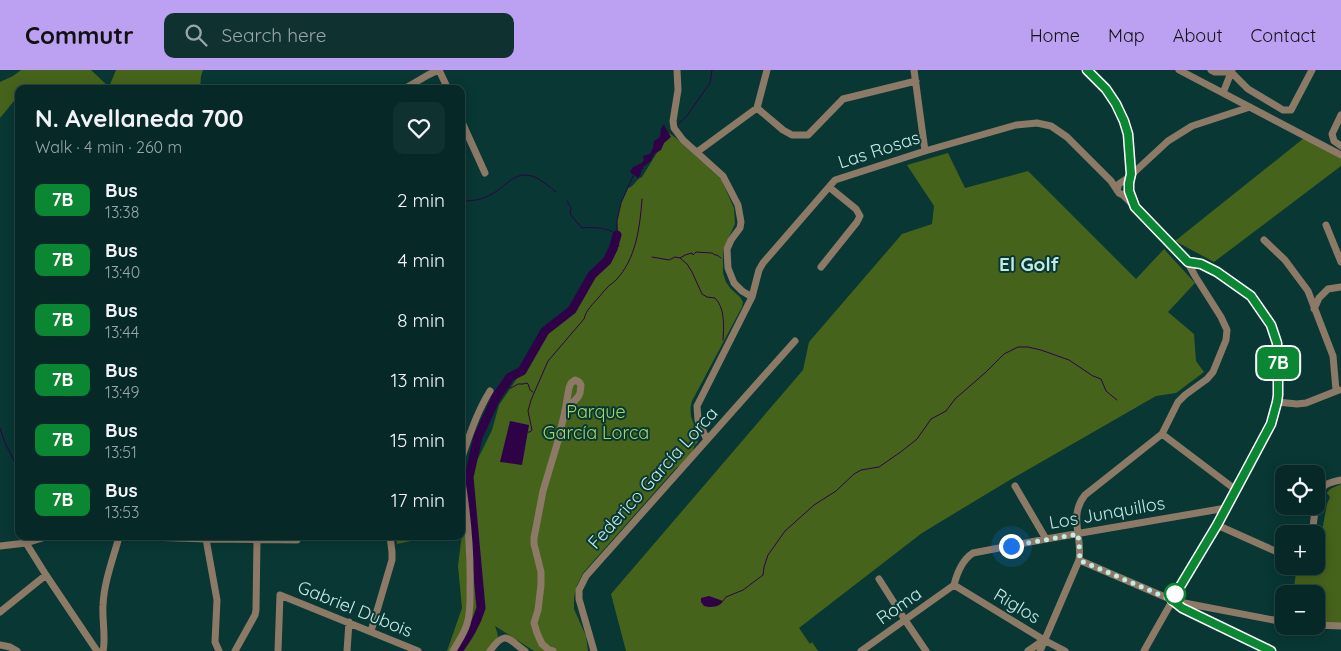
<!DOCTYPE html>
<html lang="en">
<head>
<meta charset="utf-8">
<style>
	:root { --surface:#062927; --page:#0f312f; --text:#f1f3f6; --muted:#98a6a7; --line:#274544; --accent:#bca0f2 }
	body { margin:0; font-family:Quicksand,sans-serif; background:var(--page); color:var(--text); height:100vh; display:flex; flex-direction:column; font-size:19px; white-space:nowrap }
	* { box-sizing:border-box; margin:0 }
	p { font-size:16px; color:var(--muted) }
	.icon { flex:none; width:28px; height:28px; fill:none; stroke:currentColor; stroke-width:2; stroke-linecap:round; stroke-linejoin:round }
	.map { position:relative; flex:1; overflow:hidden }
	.sheet { position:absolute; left:15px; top:15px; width:450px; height:455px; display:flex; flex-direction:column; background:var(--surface); border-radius:10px; box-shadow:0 2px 12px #0003,0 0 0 1px var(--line) }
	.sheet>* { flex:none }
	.badge { padding:0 10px; border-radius:8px; font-size:18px; line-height:32px }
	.buttons { position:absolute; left:1275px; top:395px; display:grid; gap:10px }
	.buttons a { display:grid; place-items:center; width:50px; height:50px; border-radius:10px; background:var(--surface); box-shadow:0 2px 12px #0003,0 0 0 1px var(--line); font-size:25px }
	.you { position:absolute; width:25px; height:25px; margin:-12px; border:4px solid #fff; border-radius:50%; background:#1a73e8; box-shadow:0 0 0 8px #1a73e833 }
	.map>.badge { position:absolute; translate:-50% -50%; box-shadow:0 0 0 2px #fff }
	.round { display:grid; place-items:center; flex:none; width:52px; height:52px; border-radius:10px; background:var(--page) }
	.head { display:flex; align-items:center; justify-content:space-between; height:85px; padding:0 20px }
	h1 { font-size:24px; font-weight:800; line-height:38px }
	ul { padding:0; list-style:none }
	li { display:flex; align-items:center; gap:15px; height:60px; padding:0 20px }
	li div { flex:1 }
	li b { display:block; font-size:19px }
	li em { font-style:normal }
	li .badge { min-width:55px; font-weight:700; text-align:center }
	header { display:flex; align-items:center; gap:30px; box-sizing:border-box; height:70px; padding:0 25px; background:var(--accent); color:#111 }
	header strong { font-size:24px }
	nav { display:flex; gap:28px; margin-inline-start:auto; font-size:18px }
	.search { width:350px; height:45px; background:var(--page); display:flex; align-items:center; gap:12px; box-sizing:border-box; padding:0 18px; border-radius:10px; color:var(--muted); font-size:19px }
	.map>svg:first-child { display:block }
</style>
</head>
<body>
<header>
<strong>Commutr</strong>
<div class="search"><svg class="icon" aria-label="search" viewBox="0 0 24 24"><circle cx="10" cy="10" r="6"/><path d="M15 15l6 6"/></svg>Search here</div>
<nav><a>Home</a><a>Map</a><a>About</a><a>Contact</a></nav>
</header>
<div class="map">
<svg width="1341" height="581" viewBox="0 0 1341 581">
	<rect width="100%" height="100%" fill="#083734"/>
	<path fill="#46631b" d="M21,0H91L109,17L116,0H203L201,6L200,19H19V25L0,48V12L13,6Z
		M669,63L676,68L721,109L734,138L735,154L723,180V203L726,212L730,218L740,227L743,232L742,237L692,331C686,351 700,357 698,370C696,378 697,370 694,377C693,380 693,383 691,385C688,390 681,395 676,398L583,503L577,515L574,528V539L586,566L588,581H534L495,556C500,570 499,569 490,581H447L462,538L458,496L463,455L473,457L478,466L469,407L492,360L499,335L522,301L545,261L572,240L592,205L607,191L613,179L618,163L617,151L621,133L628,118C634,117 636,109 642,107Z
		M1304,68L1341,88V96L1214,192L1175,171Z
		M948,83L965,118L1028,101L1136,209L1164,179L1195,213L1168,242L1194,264L1196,291L1204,302L1176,323L1156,326L1008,411L922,463L799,558L810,574L812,572L818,581H626L611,524L803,300L809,272L902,164L932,154L934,136L907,95Z
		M1341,414V554L1316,553V524H1293L1296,503L1304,496H1316V469L1322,461L1327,434L1330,427L1327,423C1329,418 1336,417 1341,414Z
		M396,466H424L425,468L397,474Z"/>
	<path fill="#2f0248" d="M664,54L665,57L671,67L664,73L661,80L654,84L651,91L643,97L644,99H642L640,106L638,108L630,102L633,97L642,93L644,90L643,86L650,84L653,78L654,71L660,67L661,58Z
		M507,304L513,310L498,332L490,327Z
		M510,351L529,355L522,395L500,392Z
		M709,526L723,531C720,537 711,538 704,536L701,532V528Z"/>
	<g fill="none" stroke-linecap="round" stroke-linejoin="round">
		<path stroke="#2f0248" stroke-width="1" d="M677,55L686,47L710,13L712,0
			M461,131C471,131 483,130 492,124C507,116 516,98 537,108C544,112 550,117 556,122
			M567,131L571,138L570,144L582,158C594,157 608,157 617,165
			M617,165V151L621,133L633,106
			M613,179L616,176H619
			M652,187L669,190L675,187L680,188L685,185L692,183L693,185L696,182L712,183L715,185H717L721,188
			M680,188L687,194L692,202L702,224L707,227L715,228C725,238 724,256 723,270
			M507,317L511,318L518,314H523L527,313L528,314L530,320L533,322
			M0,358L5,373L19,400
			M528,362H530L532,360L528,341L531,330L548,291L584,249C586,240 593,234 599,227C602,224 604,220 607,218C609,215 613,213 616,210C636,189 640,157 642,129
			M723,531L726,527L743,520L763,505L764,497L768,485L785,461L814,435L836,421L854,404L861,400L879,397L902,381L917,369L931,349L946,341L955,329L986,302L1004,284L1018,277H1028L1041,280L1069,290L1093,306L1101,309L1106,321L1117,330"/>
		<path stroke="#2f0248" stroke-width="9" d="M458,581C468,567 476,555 481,538L469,407L478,367L495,330L510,307L522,301L545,261L572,240L592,205L607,191L613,179L617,165"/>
		<path stroke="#8c7a67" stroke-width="7" d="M439,0L448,19
			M677,0L678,20L673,51L674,58L683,70L723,106L738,135L741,152L740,158L731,170L727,179L728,198L734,213L742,221L752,227
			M914,0L925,81
			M1087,0C1105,18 1124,39 1128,65C1130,77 1130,89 1131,100C1131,105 1130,108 1129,112C1129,120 1131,127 1134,135
			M1179,0L1341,85
			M1211,0L1215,2H1231L1248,19L1283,40H1291L1312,0
			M404,19L428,5L438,0
			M1223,23L1232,0
			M757,38L783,60L792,65H808L843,29L916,11
			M1341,45L1332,64L1334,71L1341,76
			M461,50L485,103
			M697,82L757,38L767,0
			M1117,120L1119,114L1128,108L1168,71L1192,56L1250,37
			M1326,155L1341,192
			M1264,170L1285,190L1308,221L1333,286L1336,320
			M821,197L857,152L860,146L856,139L829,117
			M1314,239L1319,228L1328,219L1341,217
			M1277,332L1297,334L1306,333L1339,320
			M1162,364L1236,420
			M707,370L698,350L697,336L752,227L759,200L763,193L835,110L925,81L1016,55L1037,53L1051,56L1067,67L1111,111L1119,123L1123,125L1135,137L1188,193L1195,206L1221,247L1227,260L1226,270L1213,302L1207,309L1185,325L1178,332L1162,364L1085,425C1068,446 1083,467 1079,490L1040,581
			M461,386L462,387L461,396
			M462,387C470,364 477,342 490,321
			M1015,416L1046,469
			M1217,455L1284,485
			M1312,464C1314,453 1315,425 1323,417C1327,413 1335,411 1341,410
			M119,466L206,469L297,470V466
			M206,469L217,530L215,572L219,581
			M26,473L46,505L97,581
			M0,476L26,473L49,466
			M1079,490L1172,530L1182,538L1271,581
			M879,509L905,550L926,581
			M954,515C957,503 962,490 973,483L1046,469L1226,438
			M954,515L1044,570L1065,581
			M1174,531L1284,552
			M0,542L46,505
			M1316,555L1341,556
			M371,561L392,490V482L390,466
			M0,575L10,577L17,581
			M103,581C106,569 102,549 103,535C104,512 113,489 119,467
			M235,581L255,545L256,540L257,469
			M278,581L280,525L418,581
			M347,581L349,552
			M453,581C458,572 464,564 467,554C471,541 470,529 470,516C471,478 467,442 461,405
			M490,581C505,560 507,568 525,581
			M553,581L549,580L542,574L537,563L534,553L538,540L541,515V502L534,474V468L543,421L558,371L565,341L569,318L571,313L575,310L579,312L581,315L580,323L578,327L565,341
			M594,581L579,529V520L586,506L795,271
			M861,581L954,515
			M1028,581L1044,570
			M1144,581C1176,523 1210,467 1242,409C1255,384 1271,360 1277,333C1280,314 1279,271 1270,254C1267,248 1262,241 1257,235C1242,213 1214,196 1188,193"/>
	</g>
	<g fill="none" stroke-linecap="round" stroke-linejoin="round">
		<defs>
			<path id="line" d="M1087,0L1106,19L1116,34L1124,51L1128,64L1131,104L1129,113V121L1135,137L1188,192L1201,194L1217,202L1251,226L1271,255L1277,273L1278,298V325L1277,332L1271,354L1217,455L1172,530L1182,538L1271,581"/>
		</defs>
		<use href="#line" stroke="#fff" stroke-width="11"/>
		<use href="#line" stroke="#0b8733" stroke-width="8"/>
		<path stroke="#c4eae6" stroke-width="5" stroke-dasharray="0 9" d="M1011,476L1078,464L1080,484L1079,490L1172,530L1175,524"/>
	</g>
	<circle fill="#fff" stroke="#0b8733" stroke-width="2.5" cx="1175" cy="524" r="10"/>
	<g text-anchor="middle" stroke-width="4" stroke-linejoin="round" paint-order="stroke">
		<g font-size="18" fill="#c4eae6" stroke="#083734">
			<text transform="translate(879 80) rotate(-18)" y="6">Las Rosas</text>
			<text transform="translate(653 408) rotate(-48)" y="6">Federico García Lorca</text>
			<text transform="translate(1107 443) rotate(-10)" y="6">Los Junquillos</text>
			<text transform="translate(899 536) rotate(-35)" y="6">Roma</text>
			<text transform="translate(1017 536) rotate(31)" y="6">Riglos</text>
			<text transform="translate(355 539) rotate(22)" y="6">Gabriel Dubois</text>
		</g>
		<g font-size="18" fill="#a7d668" stroke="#083734">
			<text x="596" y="348">Parque<tspan x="596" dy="21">García Lorca</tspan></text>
		</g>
		<g font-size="19" font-weight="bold" fill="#c4eae6" stroke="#083734">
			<text x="1029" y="201">El Golf</text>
		</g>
	</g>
</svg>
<div class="buttons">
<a><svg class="icon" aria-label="locate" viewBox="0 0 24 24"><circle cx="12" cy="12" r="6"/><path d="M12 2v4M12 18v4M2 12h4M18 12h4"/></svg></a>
<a>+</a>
<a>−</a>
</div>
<div class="you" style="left:1011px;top:476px"></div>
<b class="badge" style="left:1278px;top:293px;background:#0b8733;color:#fff">7B</b>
<section class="sheet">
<div class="head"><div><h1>N. Avellaneda 700</h1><p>Walk · 4 min · 260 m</p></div><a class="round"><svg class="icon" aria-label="heart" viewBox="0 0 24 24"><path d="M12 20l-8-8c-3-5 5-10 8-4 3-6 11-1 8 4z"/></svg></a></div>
<ul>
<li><span class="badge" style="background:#0b8733;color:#fff">7B</span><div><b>Bus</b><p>13:38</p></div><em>2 min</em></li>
<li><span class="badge" style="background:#0b8733;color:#fff">7B</span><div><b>Bus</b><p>13:40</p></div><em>4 min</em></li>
<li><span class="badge" style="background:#0b8733;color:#fff">7B</span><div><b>Bus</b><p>13:44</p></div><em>8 min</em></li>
<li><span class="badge" style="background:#0b8733;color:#fff">7B</span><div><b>Bus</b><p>13:49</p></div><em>13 min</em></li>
<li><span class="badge" style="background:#0b8733;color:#fff">7B</span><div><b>Bus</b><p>13:51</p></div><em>15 min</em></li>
<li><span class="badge" style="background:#0b8733;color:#fff">7B</span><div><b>Bus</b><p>13:53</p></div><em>17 min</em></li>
</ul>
</section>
</div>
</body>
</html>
